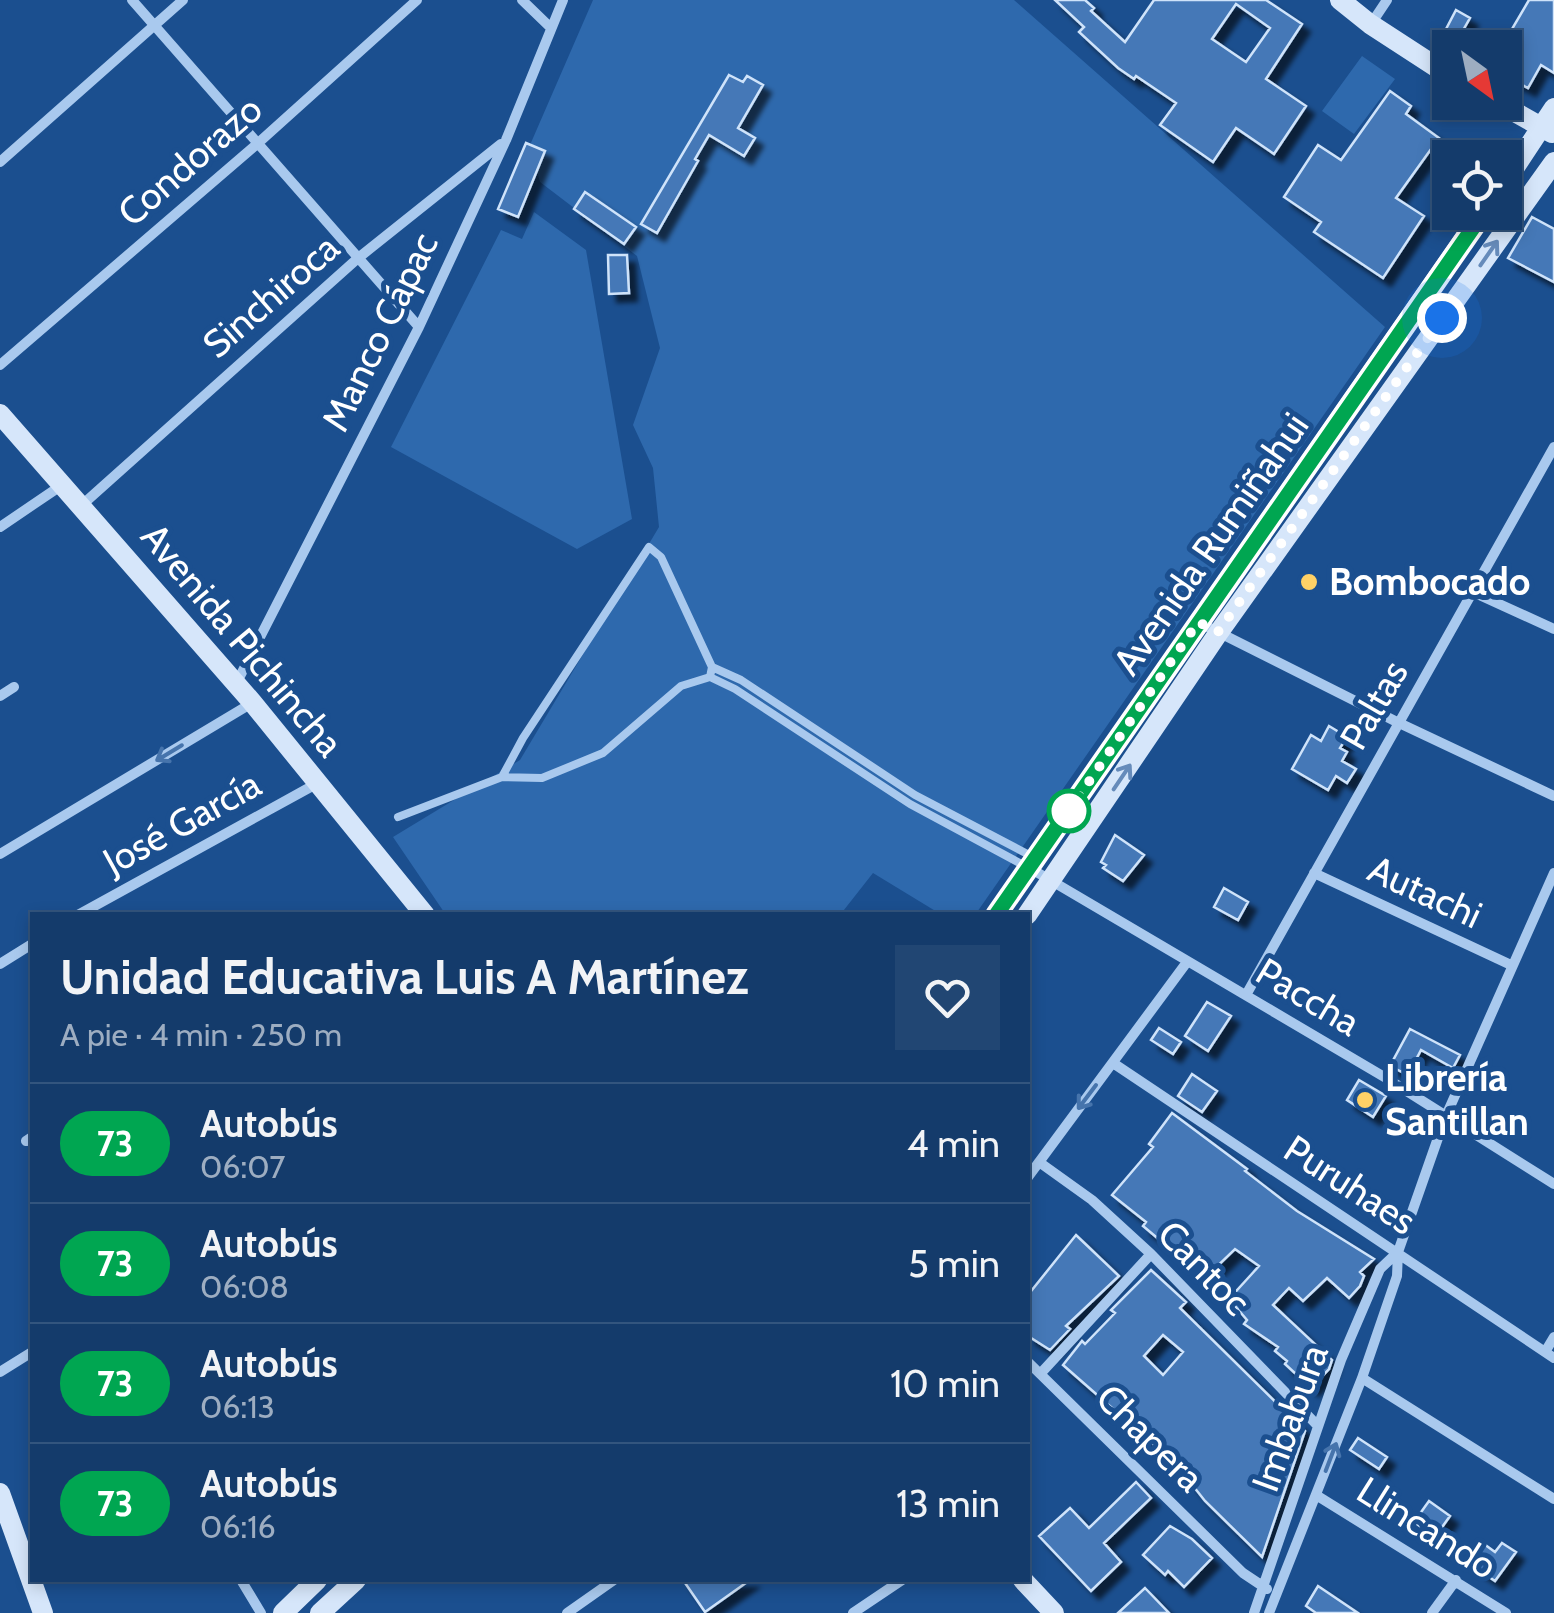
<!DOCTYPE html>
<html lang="es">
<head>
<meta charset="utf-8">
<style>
	:root { --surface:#143b6b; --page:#214673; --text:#f1f3f6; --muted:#9dadc1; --line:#33557e }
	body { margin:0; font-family:Cabin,sans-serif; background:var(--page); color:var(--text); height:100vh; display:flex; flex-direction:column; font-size:38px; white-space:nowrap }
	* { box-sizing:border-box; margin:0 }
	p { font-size:32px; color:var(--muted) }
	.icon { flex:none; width:55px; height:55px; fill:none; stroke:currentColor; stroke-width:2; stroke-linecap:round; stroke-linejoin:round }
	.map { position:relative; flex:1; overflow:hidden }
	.drawer { position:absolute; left:30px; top:912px; width:1000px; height:670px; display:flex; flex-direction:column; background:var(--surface); border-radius:0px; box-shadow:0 5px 15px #0003,0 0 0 2px var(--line) }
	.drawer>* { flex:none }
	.badge { padding:0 20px; border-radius:32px; font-size:35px; line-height:65px }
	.needle { width:65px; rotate:147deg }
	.fabs { position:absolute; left:1432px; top:30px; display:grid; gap:20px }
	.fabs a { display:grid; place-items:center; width:90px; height:90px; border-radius:0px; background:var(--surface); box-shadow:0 5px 15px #0003,0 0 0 2px var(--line); font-size:50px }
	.you { position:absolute; width:50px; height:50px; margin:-25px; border:8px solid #fff; border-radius:50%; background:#1a73e8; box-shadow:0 0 0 15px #1a73e833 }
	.map>.badge { position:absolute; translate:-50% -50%; box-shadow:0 0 0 5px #fff }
	.round { display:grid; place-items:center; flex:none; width:105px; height:105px; border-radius:0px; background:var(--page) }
	.summary { display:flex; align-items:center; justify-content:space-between; height:170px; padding:0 30px }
	h1 { font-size:48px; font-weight:700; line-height:75px }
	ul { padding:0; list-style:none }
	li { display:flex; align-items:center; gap:30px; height:120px; padding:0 30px; border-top:2px solid var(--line) }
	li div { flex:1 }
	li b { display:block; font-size:38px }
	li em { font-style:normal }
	li .badge { min-width:110px; font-weight:700; text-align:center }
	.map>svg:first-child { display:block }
</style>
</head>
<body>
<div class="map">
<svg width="1554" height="1613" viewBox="0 0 1554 1613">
	<defs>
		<filter id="shadow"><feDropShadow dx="8" dy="8" stdDeviation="2.5" flood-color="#0009"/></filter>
	</defs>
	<rect width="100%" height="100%" fill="#1b4f8f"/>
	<path fill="#2e69ad" d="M593,0H1014L1385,327L975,915H942L873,873L840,915H446L393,837L520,760L659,527L653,468L633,425L660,348L637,256L540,182L530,145Z
		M1362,56L1395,79L1354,134L1322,111Z
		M534,212L586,250L632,519L577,549L391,447L501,230L522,239Z"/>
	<path fill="#4478b7" stroke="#cfe3fa" stroke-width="2.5" fill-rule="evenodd" filter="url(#shadow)" d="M1055,0H1085L1094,8L1091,11L1125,42L1154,0H1266L1302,24L1266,79L1306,106L1274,154L1236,128L1213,162L1160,125L1176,103L1136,76L1134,79L1118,68L1079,32L1084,27ZM1236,4L1270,28L1246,62L1212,39Z
		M1529,0H1554V73L1541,65L1528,88L1505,76V48L1502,46Z
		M1456,10L1470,18L1458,39L1445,31Z
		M729,75L743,82L747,76L763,85L738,128L755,138L744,156L709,135L695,159L698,161L657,233L641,224Z
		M1390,91L1411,106L1406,114L1439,138L1396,198L1424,216L1383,278L1314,232L1321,222L1284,197L1318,145L1341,160Z
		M526,143L545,151L518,217L498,209Z
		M585,192L636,227L624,244L574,209Z
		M1532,217L1554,229V282L1508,258Z
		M608,255H627L629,293L609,294Z
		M1329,726L1347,737L1340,748L1347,752L1342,761L1356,769L1347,783L1336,776L1328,790L1292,769L1311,735L1321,741Z
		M1115,835L1144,855L1123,881L1103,868L1106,865L1101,862Z
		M1224,888L1248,902L1238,920L1214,907Z
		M1207,1002L1231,1016L1208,1051L1185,1036Z
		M1159,1028L1181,1042L1173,1054L1151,1040Z
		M1410,1029L1460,1055L1453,1068L1421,1050L1408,1075L1390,1066Z
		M1192,1074L1217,1091L1202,1112L1178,1096Z
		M1359,1080L1386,1096L1373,1117L1347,1100Z
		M1172,1113L1247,1169L1245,1171L1297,1211L1374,1259L1360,1272L1364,1276L1360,1286L1349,1298L1327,1278L1303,1301L1289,1288L1273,1305L1332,1360L1329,1369L1311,1388L1285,1364L1287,1361L1275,1351L1278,1347L1244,1324L1247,1320L1229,1299L1259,1266L1235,1249L1205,1278L1182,1255L1180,1257L1143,1226L1146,1222L1112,1195L1153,1147L1149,1144Z
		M1076,1235L1119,1276L1066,1326L1070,1329L1050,1350L1028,1336V1295Z
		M1151,1270L1186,1302L1180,1308L1305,1431L1262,1557L1205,1501L1175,1463L1063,1365L1082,1341L1085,1344L1115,1313L1111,1310ZM1163,1335L1183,1352L1163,1375L1144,1356Z
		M1358,1438L1387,1457L1379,1469L1350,1450Z
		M1136,1482L1151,1498L1104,1543L1121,1562L1091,1591L1039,1536L1070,1508L1089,1528Z
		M1429,1501L1450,1516L1435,1537L1414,1522Z
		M1170,1526L1192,1539L1212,1558L1184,1587L1168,1571L1165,1575L1143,1555Z
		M1502,1543L1516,1552L1495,1581L1470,1564L1484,1544L1495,1552Z
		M683,1580H750L705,1612Z
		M1318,1586L1358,1613H1316L1306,1606Z
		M1145,1588L1169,1613H1118Z"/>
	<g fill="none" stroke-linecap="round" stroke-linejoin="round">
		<path stroke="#a9c9ee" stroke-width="8" d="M712,667L741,680L915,795L1035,858
			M502,777L523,738L649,547L661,557L712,667L710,677
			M398,817L502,777L542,778L603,753L681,686L710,677L735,689L910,804L1027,867"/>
		<path stroke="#a9c9ee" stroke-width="10" d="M132,0L419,327
			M522,0L551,28
			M1371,24L1387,0
			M0,162L183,0
			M0,365L257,144L417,0
			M82,505L357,259L501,144
			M0,527L62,485
			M1475,593L1554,629
			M1198,622L1397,722L1554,796
			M236,684L419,327L506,140L563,0
			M0,696L14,687
			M0,854L252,703
			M1028,867L1386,1078L1554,1184
			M1314,873L1511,965
			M78,915L316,784
			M0,964L32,944
			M1246,995L1554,447
			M1113,1063L1554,1358
			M26,1141L32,1137
			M1039,1162L1092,1200L1151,1254L1318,1426
			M1028,1177L1187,962
			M1545,1352L1554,1337
			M1028,1362L1243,1573L1267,1589
			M0,1372L32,1352
			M1041,1373L1151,1254
			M1362,1378L1554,1499
			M1316,1495L1506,1613
			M241,1580L261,1613
			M567,1613L614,1580
			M853,1613L902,1580
			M1254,1613L1341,1360L1380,1269L1398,1252
			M1269,1613L1362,1378L1397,1276L1398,1252L1445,1118L1554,873
			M1432,1613L1456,1580"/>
		<path stroke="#d6e6fa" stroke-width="20" d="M1340,0L1370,24L1450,76
			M1497,102L1552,133
			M1505,182L1554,108
			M0,414L252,702L425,915
			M996,915L1483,212
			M1027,915L1219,632L1554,162
			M0,1493L43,1613
			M1023,1580L1054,1613
			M283,1613L317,1580
			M320,1613L356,1580"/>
	</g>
	<defs><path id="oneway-shaft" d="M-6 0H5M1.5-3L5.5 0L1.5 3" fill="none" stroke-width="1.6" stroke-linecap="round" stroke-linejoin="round" transform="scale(2.5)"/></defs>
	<g stroke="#668bba">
		<use href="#oneway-shaft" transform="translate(1489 253) rotate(-55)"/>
		<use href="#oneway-shaft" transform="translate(1122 777) rotate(-56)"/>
	</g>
	<g stroke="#4674ac">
		<use href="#oneway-shaft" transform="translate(169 753) rotate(149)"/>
		<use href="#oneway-shaft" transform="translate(1087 1097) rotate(127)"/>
		<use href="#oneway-shaft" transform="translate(1331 1457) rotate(-69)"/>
	</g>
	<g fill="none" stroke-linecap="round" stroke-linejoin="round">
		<defs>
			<path id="line" d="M996,915L1484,212"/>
		</defs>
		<use href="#line" stroke="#fff" stroke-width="22"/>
		<use href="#line" stroke="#00a651" stroke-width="15"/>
		<path stroke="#fff" stroke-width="10" stroke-dasharray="0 18" d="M1069,811L1198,622L1218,632L1442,318"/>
	</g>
	<g fill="#ffd166" stroke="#1b4f8f" stroke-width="4">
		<circle cx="1309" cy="582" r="10"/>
		<circle cx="1365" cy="1100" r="10"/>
	</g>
	<circle fill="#fff" stroke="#00a651" stroke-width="5" cx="1069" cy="811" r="20"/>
	<g text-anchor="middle" stroke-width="10" stroke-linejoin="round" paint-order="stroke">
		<g font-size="38" fill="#fff" stroke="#1b4f8f">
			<text transform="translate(190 161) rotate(-41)" y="13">Condorazo</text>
			<text transform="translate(271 296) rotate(-41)" y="13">Sinchiroca</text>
			<text transform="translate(380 332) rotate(-64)" y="13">Manco Cápac</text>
			<text transform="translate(1211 544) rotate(-55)" y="13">Avenida Rumiñahui</text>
			<text transform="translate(242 640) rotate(50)" y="13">Avenida Pichincha</text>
			<text transform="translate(1374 705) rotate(-60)" y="13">Paltas</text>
			<text transform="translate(182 823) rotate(-29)" y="13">José García</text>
			<text transform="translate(1425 892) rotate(25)" y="13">Autachi</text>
			<text transform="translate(1308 997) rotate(31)" y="13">Paccha</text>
			<text transform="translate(1350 1185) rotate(33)" y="13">Puruhaes</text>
			<text transform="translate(1204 1268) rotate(46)" y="13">Cantoc</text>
			<text transform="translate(1290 1418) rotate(-70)" y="13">Imbabura</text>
			<text transform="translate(1150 1438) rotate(45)" y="13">Chapera</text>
			<text transform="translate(1427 1528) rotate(32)" y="13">Llincando</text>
		</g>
		<g font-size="38" font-weight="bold" fill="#fff" stroke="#1b4f8f" text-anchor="start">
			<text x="1329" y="595">Bombocado</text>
			<text x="1385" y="1091">Librería<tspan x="1385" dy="44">Santillan</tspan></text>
		</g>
	</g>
</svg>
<div class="fabs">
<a><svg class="needle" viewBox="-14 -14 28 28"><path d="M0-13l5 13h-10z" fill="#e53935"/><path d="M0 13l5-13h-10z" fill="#9dadc1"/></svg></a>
<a><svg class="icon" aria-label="locate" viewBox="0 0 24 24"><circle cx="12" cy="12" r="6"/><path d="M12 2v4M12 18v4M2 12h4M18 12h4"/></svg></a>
</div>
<div class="you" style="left:1442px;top:318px"></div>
<section class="drawer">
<div class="summary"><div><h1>Unidad Educativa Luis A Martínez</h1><p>A pie · 4 min · 250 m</p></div><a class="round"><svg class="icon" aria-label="heart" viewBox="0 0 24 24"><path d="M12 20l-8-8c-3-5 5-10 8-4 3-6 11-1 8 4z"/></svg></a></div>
<ul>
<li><span class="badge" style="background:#00a651;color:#fff">73</span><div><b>Autobús</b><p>06:07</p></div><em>4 min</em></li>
<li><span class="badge" style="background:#00a651;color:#fff">73</span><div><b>Autobús</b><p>06:08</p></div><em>5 min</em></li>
<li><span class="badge" style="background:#00a651;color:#fff">73</span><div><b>Autobús</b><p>06:13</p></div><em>10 min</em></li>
<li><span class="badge" style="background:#00a651;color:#fff">73</span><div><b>Autobús</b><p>06:16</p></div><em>13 min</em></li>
</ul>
</section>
</div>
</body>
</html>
